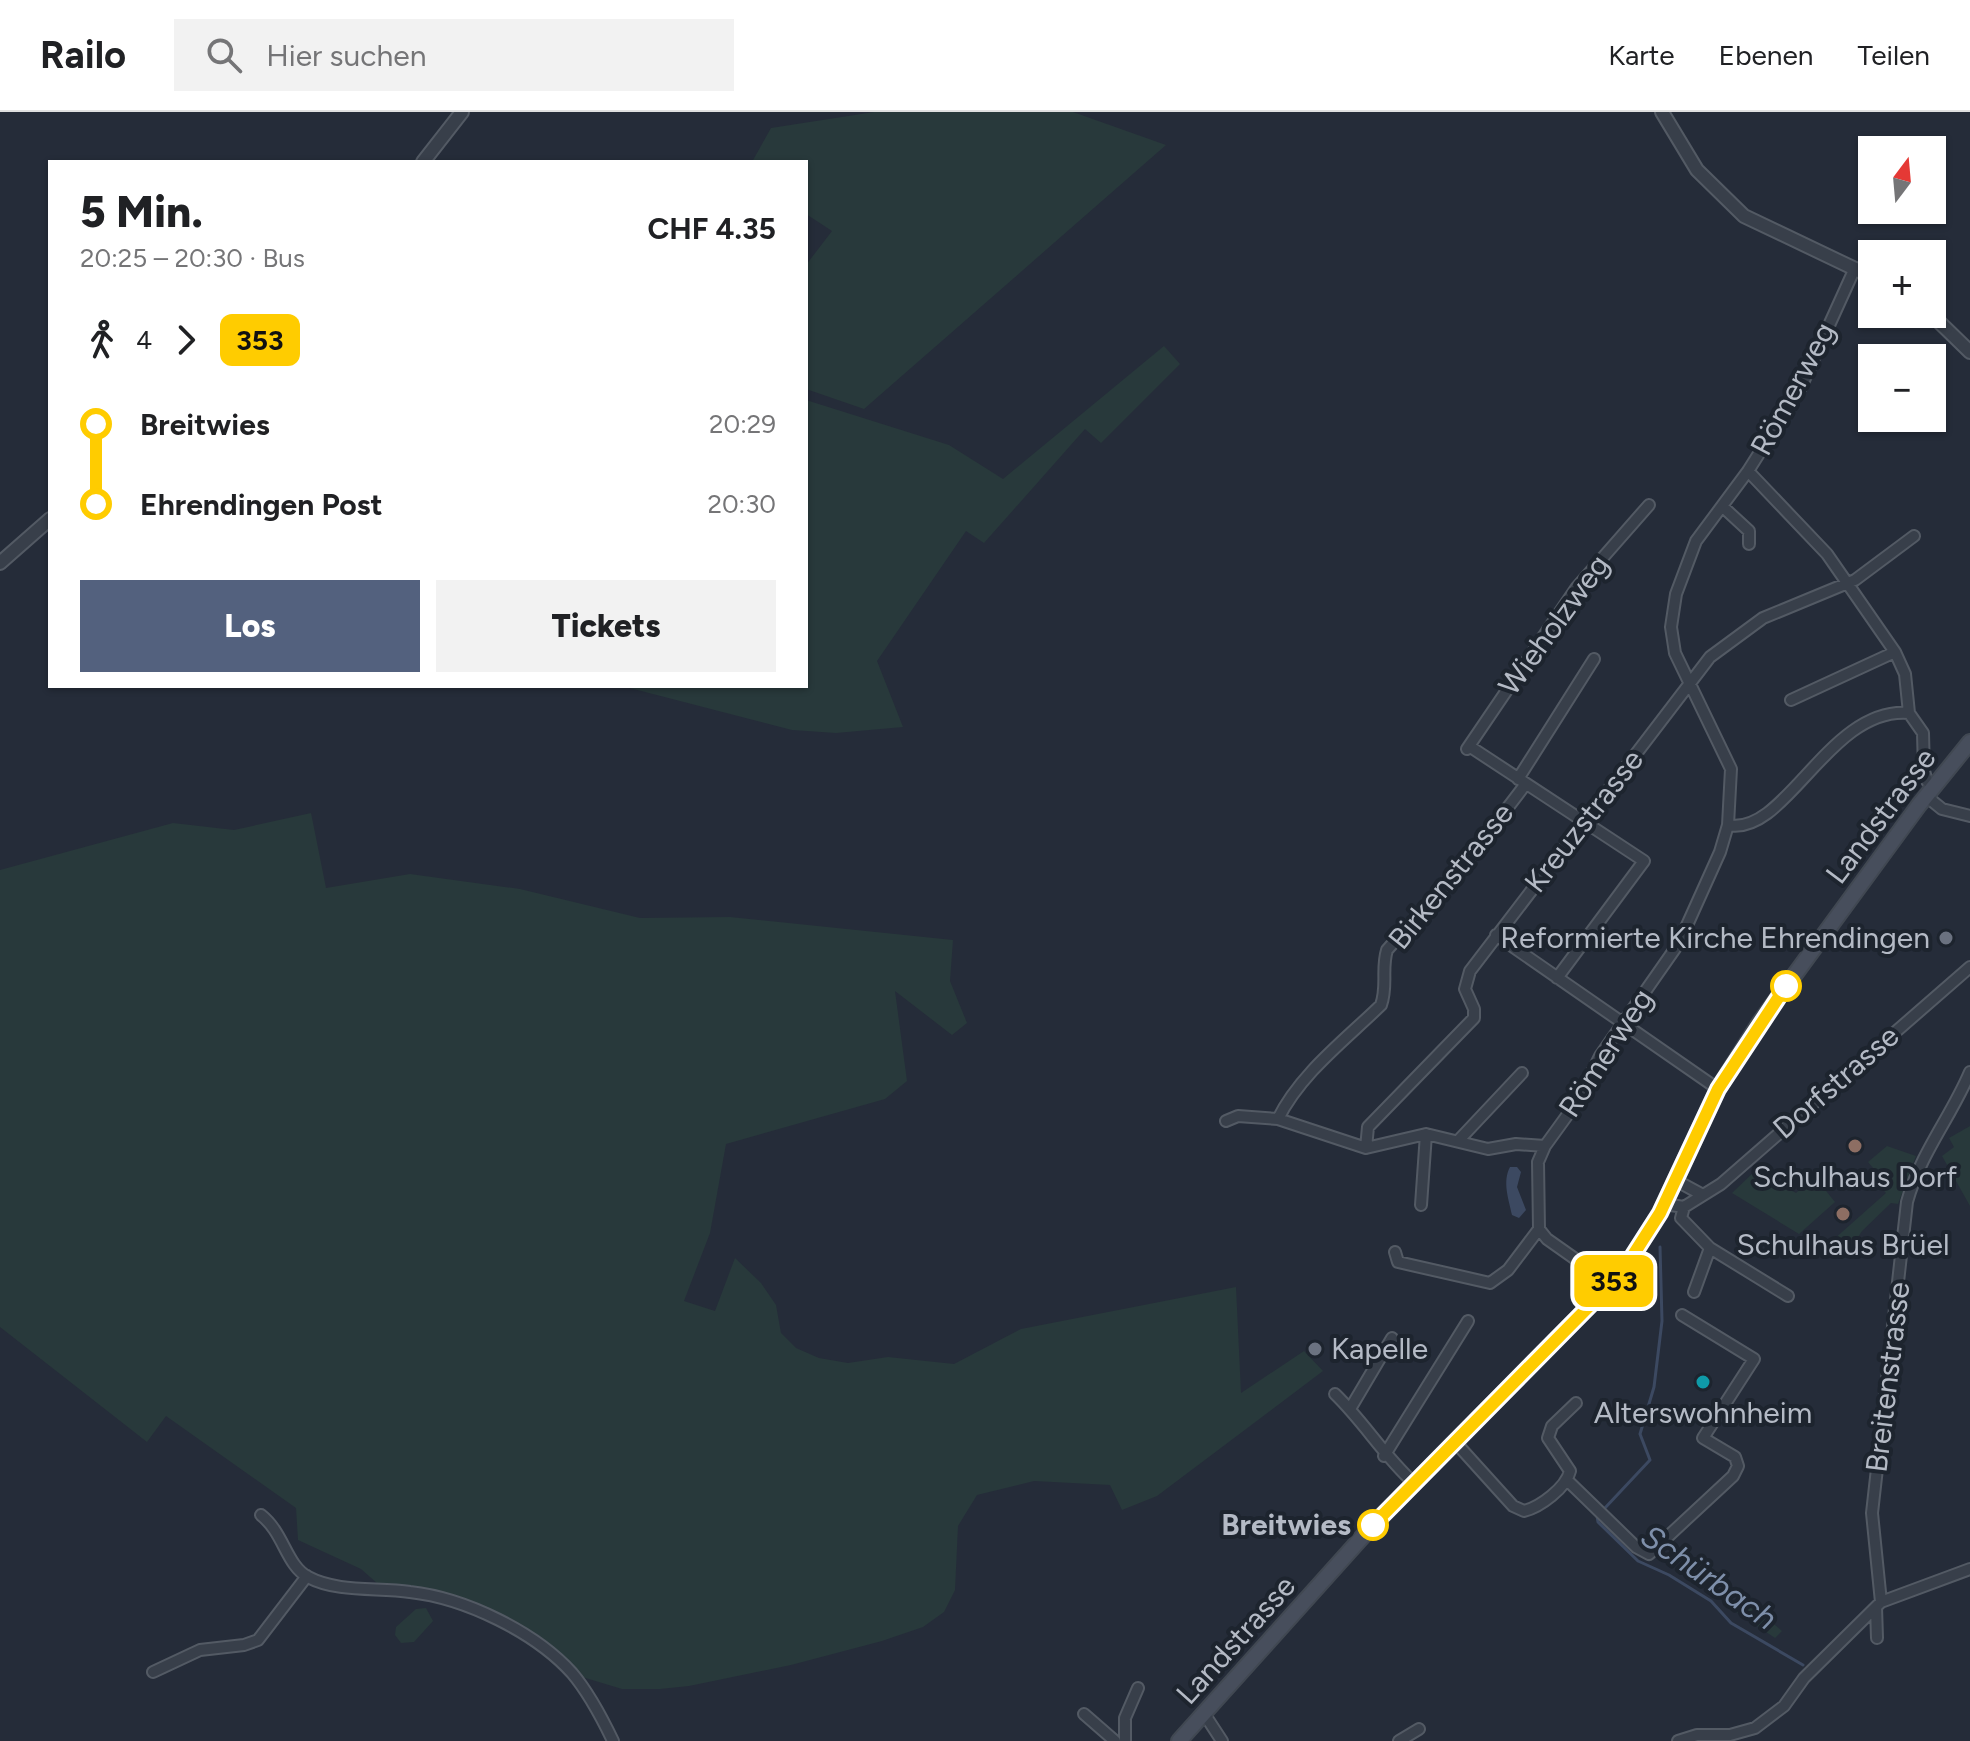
<!DOCTYPE html>
<html lang="de">
<head>
<meta charset="utf-8">
<style>
	:root { --surface:#fff; --page:#f2f2f2; --text:#202124; --muted:#757577; --line:#e0e0e0; --accent:#53617e }
	body { margin:0; font-family:Figtree,sans-serif; background:var(--page); color:var(--text); height:100vh; display:flex; flex-direction:column; font-size:30px; white-space:nowrap }
	* { box-sizing:border-box; margin:0 }
	p { font-size:26px; color:var(--muted) }
	.icon { flex:none; width:44px; height:44px; fill:none; stroke:currentColor; stroke-width:2; stroke-linecap:round; stroke-linejoin:round }
	.map { position:relative; flex:1; overflow:hidden }
	.side { position:absolute; left:48px; top:48px; width:760px; height:528px; display:flex; flex-direction:column; background:var(--surface); border-radius:0px; box-shadow:0 2px 6px #0004 }
	.side>* { flex:none }
	.badge { padding:0 16px; border-radius:12px; font-size:28px; line-height:52px }
	.needle { width:52px; rotate:16deg }
	.tools { position:absolute; left:1858px; top:24px; display:grid; gap:16px }
	.tools a { display:grid; place-items:center; width:88px; height:88px; border-radius:0px; background:var(--surface); box-shadow:0 2px 6px #0004; font-size:40px }
	.map>.badge { position:absolute; translate:-50% -50%; box-shadow:0 0 0 4px #fff }
	.legs { display:flex; align-items:center; gap:12px; height:88px; padding:0 32px; font-size:26px }
	.legs p { margin-inline-start:auto }
	.overview { display:flex; align-items:center; justify-content:space-between; height:136px; padding:0 32px }
	h1 { font-size:44px; font-weight:800; line-height:60px }
	.primary-button { display:flex; gap:16px; margin-top:auto; padding:16px 32px }
	.primary-button a { flex:1; height:92px; border-radius:0px; background:var(--accent); color:#fff; font-size:32px; font-weight:800; line-height:92px; text-align:center }
	.primary-button a+a { background:var(--page); color:var(--text) }
	ul { padding:0 32px; list-style:none }
	li { display:flex; align-items:center; gap:28px; height:80px; font-size:30px }
	li i { display:grid; place-items:center; width:12px; height:100%; margin:0 10px; background:currentColor }
	li i::after { content:''; width:20px; height:20px; margin:-10px; border:6px solid; border-radius:50%; background:var(--surface) }
	li p { margin-inline-start:auto }
	li:first-child i { background:linear-gradient(#0000 50%,currentColor 0) }
	li:last-child i { background:linear-gradient(currentColor 50%,#0000 0) }
	header { display:flex; align-items:center; gap:48px; box-sizing:border-box; height:112px; padding:0 40px; background:var(--surface); border-bottom:2px solid var(--line) }
	header strong { font-size:38px }
	nav { display:flex; gap:44px; margin-inline-start:auto; font-size:28px }
	.search { width:560px; height:72px; background:var(--page); display:flex; align-items:center; gap:20px; box-sizing:border-box; padding:0 28px; border-radius:0px; color:var(--muted); font-size:30px }
	.map>svg:first-child { display:block }
</style>
</head>
<body>
<header>
<strong>Railo</strong>
<div class="search"><svg class="icon" aria-label="search" viewBox="0 0 24 24"><circle cx="10" cy="10" r="6"/><path d="M15 15l6 6"/></svg>Hier suchen</div>
<nav><a>Karte</a><a>Ebenen</a><a>Teilen</a></nav>
</header>
<div class="map">
<svg width="1970" height="1629" viewBox="0 0 1970 1629">
	<rect width="100%" height="100%" fill="#252c39"/>
	<path fill="#28393b" d="M874,0H1073L1166,33L864,297L806,277V153L832,119L806,102V50H752L771,16Z
		M1164,234L1180,252L1101,331L1085,317L984,431L966,419L877,549L903,615L836,621L792,618L622,574H806V288L949,333L1003,367Z
		M311,701L326,776L410,762L520,777L640,806L730,805L953,828L950,869L967,911L952,923L895,879L907,969L885,987L726,1032L710,1121L684,1189L715,1199L735,1146L761,1171L776,1193L781,1221L796,1236L819,1246L848,1251L888,1245L954,1252L1021,1217L1236,1175L1241,1281L1304,1239L1323,1259L1157,1384L1122,1398L1110,1373L1034,1369L977,1383L958,1414L955,1478L944,1500L923,1515L882,1529L791,1553L689,1574L660,1577H622L579,1564L544,1533L448,1483L378,1472L361,1457L298,1428L296,1396L166,1304L147,1330L0,1215V758L173,711L234,718Z
		M1970,1014V1094L1942,1044L1954,1035L1949,1026Z
		M1887,1034L1916,1044L1898,1092L1891,1091L1862,1119L1844,1147L1824,1136L1886,1081L1874,1068L1879,1063L1868,1050Z
		M1755,1059L1796,1081L1814,1064L1835,1090L1799,1122L1732,1081Z
		M1743,1486L1782,1519L1775,1526L1733,1498Z
		M426,1496L433,1509L414,1530L401,1531L395,1523L396,1515L416,1497Z"/>
	<path fill="#3c4961" d="M1510,1055H1517L1521,1060L1517,1075L1526,1098L1519,1106L1512,1103C1509,1088 1502,1070 1510,1055Z"/>
	<g fill="none" stroke-linecap="round" stroke-linejoin="round">
		<path stroke="#3c4961" stroke-width="3" d="M1604,1397L1650,1348L1640,1322L1654,1275L1662,1209L1660,1135
			M1597,1404L1598,1410L1638,1449L1669,1463L1711,1489L1731,1511L1803,1553"/>
		<defs>
			<path id="minor" d="M1748,359L1827,442L1895,540L1905,562L1909,601L1923,621L1924,659L1927,669L1934,674
				M1722,394L1749,419V432
				M1791,588L1895,540
				M1469,634L1644,749L1557,866
				M1467,637L1577,475L1649,393
				M1518,667L1594,547
				M1926,684L1942,697L1970,704
				M1728,713C1786,725 1829,594 1909,601
				M1496,823L1718,977
				M1278,1007C1300,962 1345,928 1381,893C1388,874 1381,857 1387,838L1473,741L1525,673
				M1226,1009L1238,1004L1278,1007L1366,1036L1426,1022L1488,1037L1516,1032L1545,1034
				M1458,1029L1522,961
				M1366,1036L1368,1015L1474,906V897L1465,877L1470,859L1710,545L1763,506L1855,468L1914,424
				M1675,1068L1701,1082
				M1664,1092L1684,1095L1721,1072L1970,855
				M1421,1093L1426,1022
				M1684,1095L1681,1106L1710,1136L1788,1184
				M1395,1140L1398,1150L1490,1171L1508,1158L1539,1117
				M1598,1163L1547,1127L1539,1117L1538,1050L1545,1034L1579,987L1600,944L1679,831L1720,740L1728,713L1731,657L1675,541L1671,515L1676,482L1696,429L1748,359L1801,275L1855,156
				M1694,1180L1710,1136
				M1335,1282C1364,1310 1384,1344 1414,1371
				M1350,1297L1392,1226
				M1456,1331L1513,1394L1524,1399C1540,1395 1566,1376 1570,1359L1548,1326L1552,1314L1576,1291
				M1384,1344L1468,1209
				M1568,1369L1636,1435L1649,1442L1733,1364L1738,1354L1735,1345L1703,1326L1754,1247L1682,1203
				M261,1403C284,1421 286,1453 308,1465C338,1481 378,1475 410,1480C465,1486 535,1520 572,1561C589,1581 602,1606 613,1629
				M1881,1490L1872,1401L1907,1090C1920,1042 1951,1005 1970,960
				M1876,1495L1877,1526
				M153,1560L200,1538L244,1533L258,1528L307,1464
				M1084,1602L1115,1629
				M1205,1603L1222,1629
				M1125,1629V1606L1138,1576
				M1399,1629L1419,1617
				M1678,1629L1697,1623H1730L1755,1616L1784,1594L1804,1566L1881,1490L1970,1457"/>
			<path id="tertiary" d="M1662,0L1697,58L1744,104L1872,165
				M423,50L462,0
				M1931,202L1970,240
				M0,451L50,407"/>
			<path id="secondary" d="M1179,1629L1373,1413L1621,1162L1660,1101L1718,977L1760,910L1919,693L1970,630"/>
		</defs>
		<use href="#minor" stroke="#535a64" stroke-width="14"/>
		<use href="#tertiary" stroke="#535a64" stroke-width="16"/>
		<use href="#secondary" stroke="#414852" stroke-width="18"/>
		<use href="#minor" stroke="#383f4a" stroke-width="10"/>
		<use href="#tertiary" stroke="#383f4a" stroke-width="12"/>
		<use href="#secondary" stroke="#474e5c" stroke-width="14"/>
	</g>
	<g fill="none" stroke-linecap="round" stroke-linejoin="round">
		<defs>
			<path id="line-1" d="M1373,1413L1621,1162L1660,1101L1718,977L1786,874"/>
		</defs>
		<use href="#line-1" stroke="#fff" stroke-width="18"/>
		<use href="#line-1" stroke="#fc0" stroke-width="12"/>
	</g>
	<g fill="#6b7280" stroke="#1d242e" stroke-width="3">
		<circle cx="1946" cy="826" r="8"/>
		<circle cx="1315" cy="1237" r="8"/>
	</g>
	<g fill="#fff" stroke="#fc0" stroke-width="4">
		<circle cx="1786" cy="874" r="14"/>
		<circle cx="1373" cy="1413" r="14"/>
	</g>
	<g fill="#8d6e63" stroke="#1d242e" stroke-width="3">
		<circle cx="1855" cy="1034" r="8"/>
		<circle cx="1843" cy="1102" r="8"/>
	</g>
	<circle fill="#0f9aa8" stroke="#1d242e" stroke-width="3" cx="1703" cy="1270" r="8"/>
	<g text-anchor="middle" stroke-width="8" stroke-linejoin="round" paint-order="stroke">
		<g font-size="30" fill="#b4bac5" stroke="#1d242e">
			<text transform="translate(1793 277) rotate(-62)" y="10">Römerweg</text>
			<text transform="translate(1554 513) rotate(-54)" y="10">Wieholzweg</text>
			<text transform="translate(1881 704) rotate(-53)" y="10">Landstrasse</text>
			<text transform="translate(1584 709) rotate(-52)" y="10">Kreuzstrasse</text>
			<text transform="translate(1451 764) rotate(-51)" y="10">Birkenstrasse</text>
			<text transform="translate(1606 941) rotate(-57)" y="10">Römerweg</text>
			<text transform="translate(1836 970) rotate(-41)" y="10">Dorfstrasse</text>
			<text transform="translate(1888 1265) rotate(-83)" y="10">Breitenstrasse</text>
			<text transform="translate(1236 1528) rotate(-48)" y="10">Landstrasse</text>
		</g>
		<g font-size="30" fill="#b4bac5" stroke="#1d242e">
			<text x="1930" y="836" text-anchor="end">Reformierte Kirche Ehrendingen</text>
			<text x="1855" y="1075">Schulhaus Dorf</text>
			<text x="1843" y="1143">Schulhaus Brüel</text>
			<text x="1331" y="1247" text-anchor="start">Kapelle</text>
			<text x="1703" y="1311">Alterswohnheim</text>
		</g>
		<g font-size="30" font-weight="bold" fill="#b4bac5" stroke="#1d242e" text-anchor="end">
			<text x="1351" y="1423">Breitwies</text>
		</g>
		<g font-size="32" font-style="italic" fill="#7e8faa" stroke="#1d242e">
			<text transform="translate(1709 1465) rotate(35)" y="11">Schürbach</text>
		</g>
	</g>
</svg>
<div class="tools">
<a><svg class="needle" viewBox="-14 -14 28 28"><path d="M0-13l5 13h-10z" fill="#e53935"/><path d="M0 13l5-13h-10z" fill="#757577"/></svg></a>
<a>+</a>
<a>−</a>
</div>
<b class="badge" style="left:1614px;top:1169px;background:#fc0;color:#111">353</b>
<section class="side">
<div class="overview"><div><h1>5 Min.</h1><p>20:25 – 20:30 · Bus</p></div><b>CHF 4.35</b></div>
<div class="legs"><svg class="icon" aria-label="walk" viewBox="0 0 24 24"><circle cx="13" cy="4" r="2"/><path d="M13 8l-2 6 4 7M11 14l-3 7M7 12l3-4h3l4 4"/></svg>4<svg class="icon" aria-label="forward" viewBox="0 0 24 24"><path d="M9 5l7 7-7 7"/></svg><b class="badge" style="background:#fc0;color:#111">353</b></div>
<ul>
<li><i style="color:#fc0"></i><b>Breitwies</b><p>20:29</p></li>
<li><i style="color:#fc0"></i><b>Ehrendingen Post</b><p>20:30</p></li>
</ul>
<div class="primary-button"><a>Los</a><a>Tickets</a></div>
</section>
</div>
</body>
</html>
